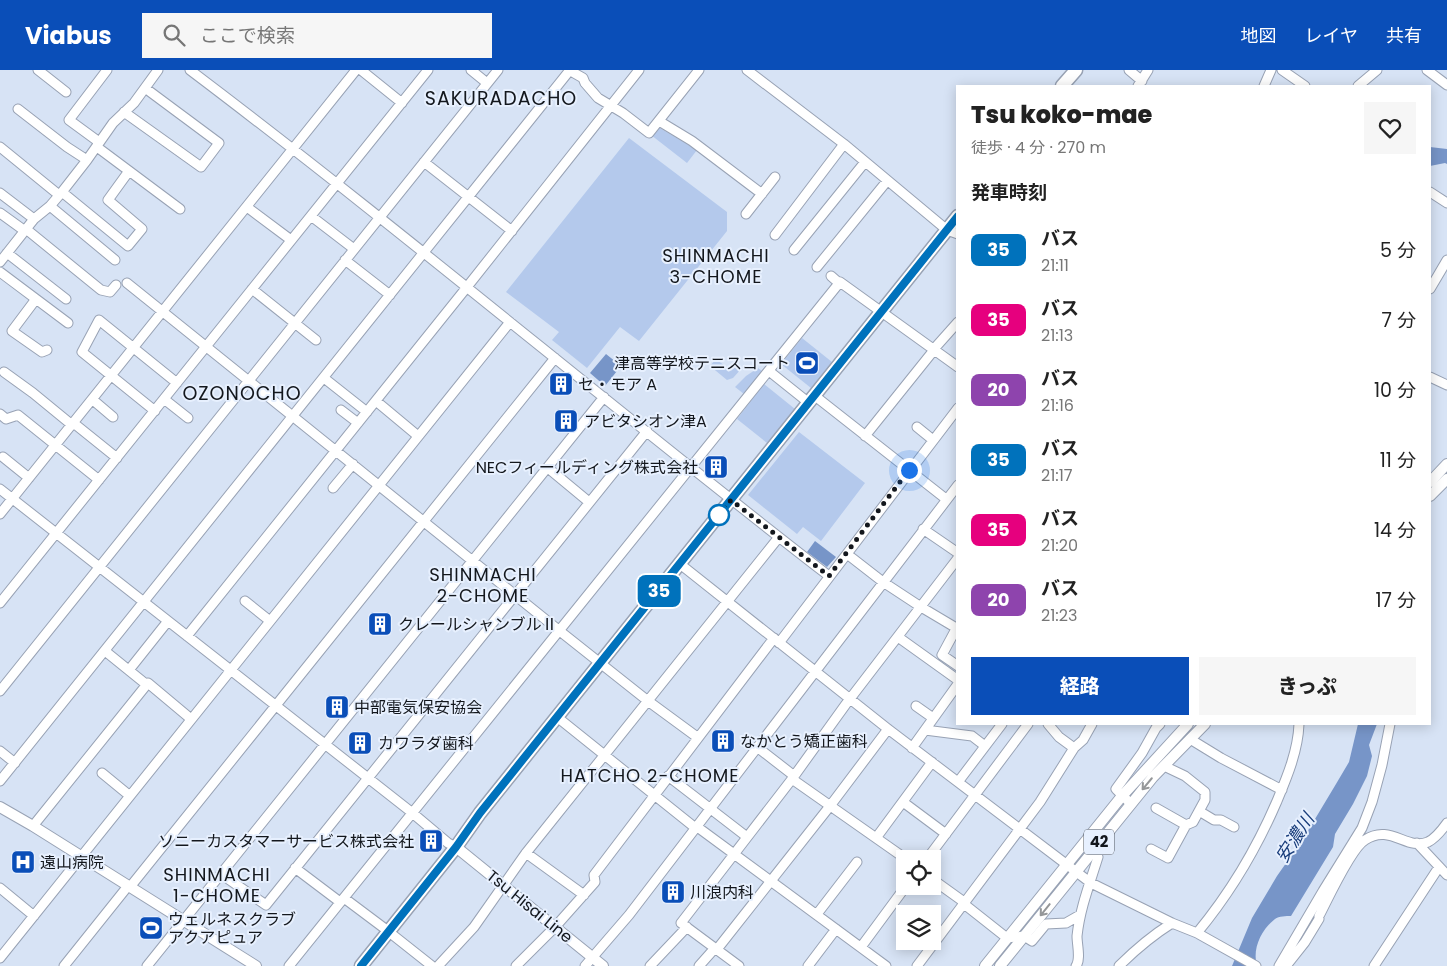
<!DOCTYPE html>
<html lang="ja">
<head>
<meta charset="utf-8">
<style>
	:root { --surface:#fff; --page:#f6f6f6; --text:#222; --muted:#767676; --accent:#0a4eb8 }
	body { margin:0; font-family:Poppins,"Noto Sans JP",sans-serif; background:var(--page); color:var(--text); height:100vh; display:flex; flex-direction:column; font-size:19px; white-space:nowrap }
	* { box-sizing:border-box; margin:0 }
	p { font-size:16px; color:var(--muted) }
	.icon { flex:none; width:28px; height:28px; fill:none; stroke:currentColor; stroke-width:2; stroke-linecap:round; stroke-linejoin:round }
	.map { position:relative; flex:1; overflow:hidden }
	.side { position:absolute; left:956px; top:15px; width:475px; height:640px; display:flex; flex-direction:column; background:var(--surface); border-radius:0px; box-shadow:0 2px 12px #0003 }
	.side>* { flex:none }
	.badge { padding:0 10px; border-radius:8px; font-size:18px; line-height:32px }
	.buttons { position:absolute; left:896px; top:780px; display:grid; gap:10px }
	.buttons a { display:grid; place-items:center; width:45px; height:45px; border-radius:0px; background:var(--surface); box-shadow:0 2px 12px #0003; font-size:25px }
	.you { position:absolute; width:25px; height:25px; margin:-12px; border:4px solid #fff; border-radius:50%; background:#1a73e8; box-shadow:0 0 0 8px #1a73e833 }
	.map>.badge { position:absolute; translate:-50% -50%; box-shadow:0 0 0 2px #fff }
	h2 { padding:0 15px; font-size:19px; line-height:45px }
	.round { display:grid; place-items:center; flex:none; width:52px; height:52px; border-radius:0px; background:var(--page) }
	.head { display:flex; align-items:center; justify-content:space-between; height:85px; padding:0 15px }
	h1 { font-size:24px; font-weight:800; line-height:38px }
	.action { display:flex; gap:10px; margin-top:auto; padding:10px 15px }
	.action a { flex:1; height:58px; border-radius:0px; background:var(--accent); color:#fff; font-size:20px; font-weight:800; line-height:58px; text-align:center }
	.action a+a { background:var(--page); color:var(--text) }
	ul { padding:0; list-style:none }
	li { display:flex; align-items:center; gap:15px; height:70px; padding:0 15px }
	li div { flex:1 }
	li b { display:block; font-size:19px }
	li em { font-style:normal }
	li .badge { min-width:55px; font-weight:700; text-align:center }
	header { display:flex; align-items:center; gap:30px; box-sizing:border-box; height:70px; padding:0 25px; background:var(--accent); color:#fff }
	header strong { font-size:24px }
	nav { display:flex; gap:28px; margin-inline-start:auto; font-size:18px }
	.search { width:350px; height:45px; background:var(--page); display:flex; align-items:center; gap:12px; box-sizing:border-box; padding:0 18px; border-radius:0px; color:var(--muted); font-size:19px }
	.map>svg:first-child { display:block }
</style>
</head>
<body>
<header>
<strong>Viabus</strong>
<div class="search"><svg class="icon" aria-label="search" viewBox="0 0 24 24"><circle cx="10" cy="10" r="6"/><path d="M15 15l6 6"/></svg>ここで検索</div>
<nav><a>地図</a><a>レイヤ</a><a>共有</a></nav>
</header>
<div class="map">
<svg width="1447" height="896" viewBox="0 0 1447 896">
	<rect width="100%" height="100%" fill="#d7e3f5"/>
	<path fill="#b4c9ec" d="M658,57L697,80L687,93L651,65Z
		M629,68L727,142V161L639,271L620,257L587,298L552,270L559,262L506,222Z
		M802,268L832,292L811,318L781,294Z
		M716,289L731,301L737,294L742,298L733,308L727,310L710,296Z
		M758,298L762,301L744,324L735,317L746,306Z
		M764,314L795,339L767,373L737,349Z
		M799,362L865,413L821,471L803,457L797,464L748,425Z"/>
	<path fill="#7795c8" d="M1430,77L1447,79V94L1445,93L1430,96Z
		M606,284L621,296L605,316L590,303Z
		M815,471L836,487L827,497L807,482Z
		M1358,654H1377L1369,675L1372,686L1367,706L1353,734L1335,764L1333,777L1291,846C1286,846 1279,846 1275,849C1261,860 1252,879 1257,896H1232L1252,848L1277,806L1303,769L1336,714L1349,692Z"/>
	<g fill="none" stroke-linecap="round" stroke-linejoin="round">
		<defs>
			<path id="minor" d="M38,0L66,22
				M190,0C407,164 614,340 829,506
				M361,0L402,33
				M471,0L487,13
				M569,0L583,8L585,13L598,28L623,43L649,63L699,0
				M747,0L844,74L947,160L958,164
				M1129,0L1142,11
				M1282,0L1305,16
				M1427,0L1447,15
				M1138,16L1148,0
				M1264,16L1271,0
				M1358,16L1377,0
				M18,39L67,77L87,90
				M124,42L201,97L219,73L145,18
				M659,51L692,71L762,124
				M99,72L69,50L107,0
				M0,77L59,125
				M97,77L180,139
				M424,92L512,161
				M62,122L128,176L142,159L108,130L129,101
				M1430,122L1447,133
				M0,123L34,149
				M50,136L115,190
				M247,137L291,170
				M0,143L25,161
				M746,144L775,107
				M311,146L354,179
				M26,159L101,220L110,222L116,215
				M775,165L844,74
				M794,180L865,92
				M7,183L66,229
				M345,190L390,225
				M0,192L34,149L50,136L62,122L87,90L113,53L134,33L158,0
				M817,197L887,111
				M0,202L68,253
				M831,206L839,213
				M127,213L561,562L648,631L697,667
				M252,219L316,270
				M1430,219L1447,190
				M36,229L12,261L42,282L47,280
				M933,280L958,252
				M769,301L809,333
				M4,302L33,323L72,355H76L117,388
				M1430,307L1447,315
				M324,308L367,342
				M815,326L946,429
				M164,329L188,348
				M93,330L113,347
				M376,331L418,366
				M341,340L358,353
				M155,341L82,282L99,250L177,313
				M0,344L6,349L18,345L99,410
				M917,357L933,370
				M865,366L934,280
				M3,387L29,408
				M548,398L589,432
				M333,418L353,394
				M0,419L410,741L448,773L456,777
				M0,444L356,0
				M923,459L958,483
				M847,484L883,512L921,537L958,559
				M680,494L888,659L1091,813L1172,853L1197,863L1256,896
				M245,531L270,551
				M0,533L428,0
				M956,559L942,585L958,596
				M187,566L467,217L639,0
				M898,567L958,610
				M779,573L958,338
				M105,581L147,615
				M129,600L168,551
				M0,621L498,0
				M916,636L933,648
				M557,647L693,756H696L886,896
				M1048,654L1059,667L1074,678
				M925,660L972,666L985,676
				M1190,669L1221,688L1282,720
				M757,677L793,705
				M912,678L958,614
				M0,681L15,693
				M102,703L130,726
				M668,706L747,767
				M792,709L906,789
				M0,711L570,0
				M958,712L1002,654
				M903,732L946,764
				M1131,734L1116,719L1142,683L1156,658L1160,654
				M1156,738L1186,755L1193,752L1205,730V722L1185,706L1164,696
				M1199,741L1214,750H1221L1234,757
				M33,756L148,613L191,649
				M876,768L932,692
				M1417,773L1447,805
				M1151,779L1168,788L1186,755
				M526,783L584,825
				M927,789L1028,654
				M295,798L340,832
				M221,804L266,835L647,361
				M932,809L964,832
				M130,817L555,288
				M0,818L34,846
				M344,828L384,858L432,896
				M964,834L1007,868L1024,866L1032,871L1046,854L1066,853L1080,845
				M817,844L857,792
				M1197,863C1231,822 1256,780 1277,731C1287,707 1298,681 1299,654
				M861,877L906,816
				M0,888L510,252
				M64,896L128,816
				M147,896L604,327
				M289,896L840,212L958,297
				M438,896L474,857L526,783L779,467
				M516,896L555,857L595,812L594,805L774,568
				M585,896L629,845L958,415
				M650,896L687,857
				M699,896L715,878H718L830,736L888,659
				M739,896L681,853L792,709L846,634L958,488
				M808,896L836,859
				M917,896L1040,732L1074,678L1083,670L1092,654
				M1076,896C1081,889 1077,875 1077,866C1080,838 1090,813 1098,787
				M1119,896C1135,880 1153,865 1172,853
				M1279,896L1323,821L1362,758L1372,732L1382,695L1390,654
				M1286,896L1305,872L1319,849V846C1328,829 1351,778 1365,770C1390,753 1407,781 1428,772C1436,768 1442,760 1447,753
				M1374,896L1439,797"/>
			<path id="major" d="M1430,412L1447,394
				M1430,426L1447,409
				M0,737L33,756L256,896
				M456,777L603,896
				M985,896L1122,726L1188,654
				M1000,896L1153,707L1205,654"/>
			<path id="highway" d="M1062,16L1076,0
				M361,896L456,777L480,743L958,146"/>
		</defs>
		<use href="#minor" stroke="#98a2b4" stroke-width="11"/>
		<use href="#major" stroke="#98a2b4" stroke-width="12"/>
		<use href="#highway" stroke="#98a2b4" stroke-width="15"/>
		<use href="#minor" stroke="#fff" stroke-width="9"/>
		<use href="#major" stroke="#fff" stroke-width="10"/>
		<use href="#highway" stroke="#fff" stroke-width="12"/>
	</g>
	<defs><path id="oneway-shaft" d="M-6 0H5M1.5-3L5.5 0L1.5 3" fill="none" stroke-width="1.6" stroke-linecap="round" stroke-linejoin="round" transform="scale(1.25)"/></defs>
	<g stroke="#959799">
		<use href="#oneway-shaft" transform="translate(1147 714) rotate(130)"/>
		<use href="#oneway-shaft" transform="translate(1045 840) rotate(129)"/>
	</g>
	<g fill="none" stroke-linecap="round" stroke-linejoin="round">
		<defs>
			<path id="line" d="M361,896L456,777L480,743L958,146"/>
		</defs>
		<use href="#line" stroke="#fff" stroke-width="11"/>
		<use href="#line" stroke="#0072bc" stroke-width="8"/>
		<path stroke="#13171d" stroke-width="5" stroke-dasharray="0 9" d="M719,445L731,430L829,506L909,400"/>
	</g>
	<defs>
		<symbol id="stadium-square" viewBox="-11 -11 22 22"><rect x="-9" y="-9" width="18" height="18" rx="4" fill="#0a4eb8" stroke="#e7f0fe"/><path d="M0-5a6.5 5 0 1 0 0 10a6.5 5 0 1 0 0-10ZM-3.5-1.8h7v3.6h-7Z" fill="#fff"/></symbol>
		<symbol id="building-square" viewBox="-11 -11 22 22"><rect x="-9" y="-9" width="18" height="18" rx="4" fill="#0a4eb8" stroke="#e7f0fe"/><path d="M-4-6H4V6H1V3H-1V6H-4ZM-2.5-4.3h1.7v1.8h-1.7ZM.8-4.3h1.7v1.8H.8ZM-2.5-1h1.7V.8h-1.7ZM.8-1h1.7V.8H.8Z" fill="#fff"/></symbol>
		<symbol id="hospital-square" viewBox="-11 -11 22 22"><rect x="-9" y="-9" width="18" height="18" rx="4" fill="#0a4eb8" stroke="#e7f0fe"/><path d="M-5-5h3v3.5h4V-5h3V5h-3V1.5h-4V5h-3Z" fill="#fff"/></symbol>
	</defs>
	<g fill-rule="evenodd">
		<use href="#stadium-square" x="793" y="279" width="28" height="28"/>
		<use href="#building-square" x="547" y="300" width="28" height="28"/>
		<use href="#building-square" x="552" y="337" width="28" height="28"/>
		<use href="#building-square" x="702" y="383" width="28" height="28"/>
		<use href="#building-square" x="366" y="540" width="28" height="28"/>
		<use href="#building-square" x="323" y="623" width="28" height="28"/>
		<use href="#building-square" x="709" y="657" width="28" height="28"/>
		<use href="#building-square" x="346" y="659" width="28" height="28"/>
		<use href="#building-square" x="417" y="757" width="28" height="28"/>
		<use href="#hospital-square" x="9" y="778" width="28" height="28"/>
		<use href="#building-square" x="659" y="808" width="28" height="28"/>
		<use href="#stadium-square" x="137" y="844" width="28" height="28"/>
	</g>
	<circle fill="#fff" stroke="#0072bc" stroke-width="2.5" cx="719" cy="445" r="10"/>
	<g text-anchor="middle" stroke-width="4" stroke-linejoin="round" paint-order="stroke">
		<rect fill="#e7f0fe" stroke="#535860" stroke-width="1" x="1084" y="759.5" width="30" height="25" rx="4"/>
		<g font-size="15" font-weight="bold" fill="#13171d">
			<text x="1099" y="777">42</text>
		</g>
		<g font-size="16" fill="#13171d" stroke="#e7f0fe" text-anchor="start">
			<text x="790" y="299" text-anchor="end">津高等学校テニスコート</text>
			<text x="578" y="320">セ・モア A</text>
			<text x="584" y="357">アビタシオン津A</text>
			<text x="698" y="403" text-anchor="end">NECフィールディング株式会社</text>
			<text x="398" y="560">クレールシャンブルⅡ</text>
			<text x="354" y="643">中部電気保安協会</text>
			<text x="740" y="677">なかとう矯正歯科</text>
			<text x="378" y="679">カワラダ歯科</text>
			<text x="414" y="777" text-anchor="end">ソニーカスタマーサービス株式会社</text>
			<text x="40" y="798">遠山病院</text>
			<text x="690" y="828">川浪内科</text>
			<text x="168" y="855">ウェルネスクラブ<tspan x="168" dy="18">アクアピュア</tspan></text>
		</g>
		<g font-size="16" fill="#13171d" stroke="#e7f0fe">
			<text transform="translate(530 836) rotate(39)" y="6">Tsu Hisai Line</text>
		</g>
		<g font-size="18" letter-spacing="1" fill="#13171d" stroke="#e7f0fe">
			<text x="716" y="192">SHINMACHI<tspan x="716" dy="21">3-CHOME</tspan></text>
			<text x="483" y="511">SHINMACHI<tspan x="483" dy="21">2-CHOME</tspan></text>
			<text x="650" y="712">HATCHO 2-CHOME</text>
			<text x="217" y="811">SHINMACHI<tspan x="217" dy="21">1-CHOME</tspan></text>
		</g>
		<g font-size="18" font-style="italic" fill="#193d7b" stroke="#e7f0fe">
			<text transform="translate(1295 768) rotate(-57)" y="6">安濃川</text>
		</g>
		<g font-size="19" letter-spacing="1" fill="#13171d" stroke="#e7f0fe">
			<text x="501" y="35">SAKURADACHO</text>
			<text x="242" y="330">OZONOCHO</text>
		</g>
	</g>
</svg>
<div class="buttons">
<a><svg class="icon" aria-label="locate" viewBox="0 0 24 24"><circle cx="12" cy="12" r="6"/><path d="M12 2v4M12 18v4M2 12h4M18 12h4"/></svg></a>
<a><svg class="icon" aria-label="layers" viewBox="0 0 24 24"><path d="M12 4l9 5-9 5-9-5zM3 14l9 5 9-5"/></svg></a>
</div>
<div class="you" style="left:909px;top:400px"></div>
<b class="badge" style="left:659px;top:521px;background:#0072bc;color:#fff">35</b>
<section class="side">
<div class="head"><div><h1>Tsu koko-mae</h1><p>徒歩 · 4 分 · 270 m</p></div><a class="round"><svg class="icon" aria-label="heart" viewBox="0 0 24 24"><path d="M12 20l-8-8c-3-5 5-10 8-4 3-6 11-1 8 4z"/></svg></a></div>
<h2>発車時刻</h2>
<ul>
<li><span class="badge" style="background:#0072bc;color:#fff">35</span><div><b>バス</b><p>21:11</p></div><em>5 分</em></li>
<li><span class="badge" style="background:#e6007e;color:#fff">35</span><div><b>バス</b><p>21:13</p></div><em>7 分</em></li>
<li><span class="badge" style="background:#8e44ad;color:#fff">20</span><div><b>バス</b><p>21:16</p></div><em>10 分</em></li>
<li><span class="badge" style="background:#0072bc;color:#fff">35</span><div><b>バス</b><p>21:17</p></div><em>11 分</em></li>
<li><span class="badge" style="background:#e6007e;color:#fff">35</span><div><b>バス</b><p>21:20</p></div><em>14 分</em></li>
<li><span class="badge" style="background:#8e44ad;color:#fff">20</span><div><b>バス</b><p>21:23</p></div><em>17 分</em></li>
</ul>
<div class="action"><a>経路</a><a>きっぷ</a></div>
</section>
</div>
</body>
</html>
